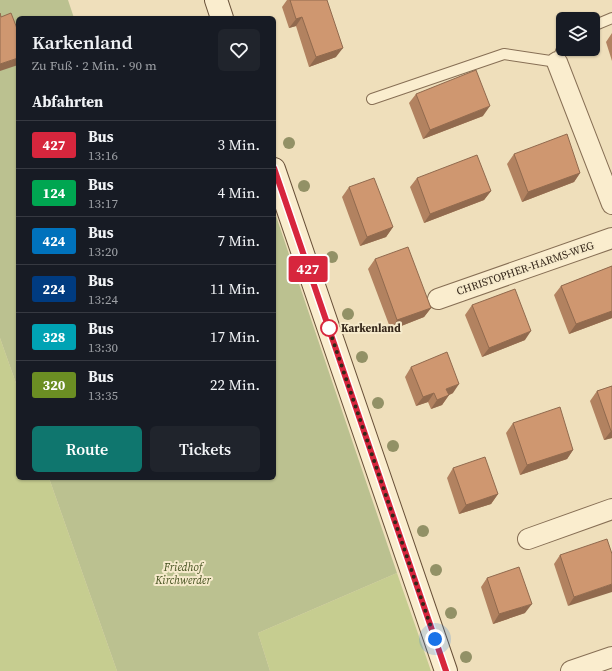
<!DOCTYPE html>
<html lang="de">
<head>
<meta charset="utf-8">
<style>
	:root { --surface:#171b24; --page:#20242c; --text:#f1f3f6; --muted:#9ea1a6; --line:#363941; --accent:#0f766e }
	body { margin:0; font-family:"Source Serif 4",serif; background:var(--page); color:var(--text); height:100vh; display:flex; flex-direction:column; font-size:15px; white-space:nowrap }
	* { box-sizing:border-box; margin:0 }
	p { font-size:13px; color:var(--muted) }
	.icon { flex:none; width:22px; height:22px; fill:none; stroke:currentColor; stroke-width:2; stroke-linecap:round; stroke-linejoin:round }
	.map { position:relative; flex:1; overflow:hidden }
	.drawer { position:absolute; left:16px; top:16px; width:260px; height:464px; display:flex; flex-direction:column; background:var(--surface); border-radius:6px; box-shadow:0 1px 3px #0004 }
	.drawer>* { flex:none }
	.badge { padding:0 8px; border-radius:3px; font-size:14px; line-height:26px }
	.fabs { position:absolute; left:556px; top:12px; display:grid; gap:8px }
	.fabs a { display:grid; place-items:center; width:44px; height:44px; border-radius:6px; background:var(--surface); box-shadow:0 1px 3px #0004; font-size:20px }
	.you { position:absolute; width:20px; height:20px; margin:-10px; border:3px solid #fff; border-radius:50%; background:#1a73e8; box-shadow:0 0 0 6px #1a73e833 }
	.map>.badge { position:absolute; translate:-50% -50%; box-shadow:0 0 0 2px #fff }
	h2 { padding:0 16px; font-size:15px; line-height:36px }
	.round { display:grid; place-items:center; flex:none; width:42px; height:42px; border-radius:6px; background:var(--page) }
	.summary { display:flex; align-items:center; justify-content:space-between; height:68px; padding:0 16px }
	h1 { font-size:19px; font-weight:600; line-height:30px }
	.button { display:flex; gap:8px; margin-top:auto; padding:8px 16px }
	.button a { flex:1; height:46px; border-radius:6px; background:var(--accent); color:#fff; font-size:16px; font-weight:600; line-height:46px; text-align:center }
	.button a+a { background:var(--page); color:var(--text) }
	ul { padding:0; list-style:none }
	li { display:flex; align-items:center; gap:12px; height:48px; padding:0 16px; border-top:1px solid var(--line) }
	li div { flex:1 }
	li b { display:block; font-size:15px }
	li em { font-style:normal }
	li .badge { min-width:44px; font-weight:700; text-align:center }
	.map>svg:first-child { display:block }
</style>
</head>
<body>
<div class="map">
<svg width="612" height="671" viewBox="0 0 612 671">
	<rect width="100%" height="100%" fill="#efdfbb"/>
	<path fill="#c6cd90" d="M0,338L18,389V478H49L117,671H0Z
		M397,573L431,671H270L258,633Z"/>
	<path fill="#bbc190" d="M0,0H68L74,18H18V389L0,338Z
		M274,210L397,573L258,633L270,671H117L49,478H274Z"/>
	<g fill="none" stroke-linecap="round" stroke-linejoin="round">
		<defs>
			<path id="lane" d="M593,26L612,18
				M372,99L504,54L557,62L563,46"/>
			<path id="street" d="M557,62L612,204
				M438,299L612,238
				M528,539L612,509
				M571,671L612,657"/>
			<path id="secondary" d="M216,0L222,18
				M274,169L446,671"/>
		</defs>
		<use href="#lane" stroke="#876f55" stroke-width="12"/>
		<use href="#street" stroke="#876f55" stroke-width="22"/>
		<use href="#secondary" stroke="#685038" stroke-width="24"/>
		<use href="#lane" stroke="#faedce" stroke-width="10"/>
		<use href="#street" stroke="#faedce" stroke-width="20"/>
		<use href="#secondary" stroke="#faedce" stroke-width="22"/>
	</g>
	<g fill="#929166">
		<circle cx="289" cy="143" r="6"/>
		<circle cx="304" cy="186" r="6"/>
		<circle cx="332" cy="257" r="6"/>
		<circle cx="348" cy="314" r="6"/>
		<circle cx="362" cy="357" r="6"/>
		<circle cx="378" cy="403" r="6"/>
		<circle cx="393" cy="446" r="6"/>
		<circle cx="423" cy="531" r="6"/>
		<circle cx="436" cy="570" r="6"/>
		<circle cx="451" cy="613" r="6"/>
		<circle cx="466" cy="657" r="6"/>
	</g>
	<path fill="#b28260" d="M287,0H327L336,57L309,67L296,26L289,28L282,7Z
		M612,33V61L606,42Z
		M416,94L483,116L423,139L409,103Z
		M514,154L580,173L574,182L522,202L507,164Z
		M417,178L491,191L484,200L424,223L410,187Z
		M349,187L393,227L386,237L360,246L342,197Z
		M375,259L431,308L424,317L391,330L368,269Z
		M612,266V318L569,334L554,295L561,286Z
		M472,305L525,340L482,357L465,315Z
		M411,367L453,393L449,395L442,405L431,409L428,402L416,406L405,377Z
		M612,386V438L604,440L590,401L597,391Z
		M513,423L573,450L567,459L520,475L506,433Z
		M453,468L498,494L491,504L459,514L447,478Z
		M612,554L568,606L554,564L560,555Z
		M487,578L525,613L493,624L481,587Z"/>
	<path fill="#916a4e" d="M302,17L296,26L289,28L296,19Z
		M343,48L336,57L309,67L316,57Z
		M18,58V65L0,71V64Z
		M490,106L483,116L423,139L430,130Z
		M580,173L574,182L522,202L528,192Z
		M491,191L484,200L424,223L430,214Z
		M393,227L386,237L360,246L367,237Z
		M431,308L424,317L391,330L397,320Z
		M612,311V318L569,334L576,324Z
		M531,331L525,340L482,357L489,348Z
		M459,384L453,393L449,395L442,405L431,409L437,400L446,389Z
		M434,393L428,402L416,406L423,397Z
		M611,431H612V438L604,440Z
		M573,450L567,459L520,475L527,465Z
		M498,494L491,504L459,514L466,505Z
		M612,584V592L568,606L574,597Z
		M532,604L525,613L493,624L499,614Z"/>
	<path fill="#cf9770" stroke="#916a4e" d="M290,0H327L343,48L316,57L302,17L296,19Z
		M0,13L1,17L11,13L18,31V58L0,64Z
		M476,70L490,106L430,130L416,94Z
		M567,134L580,173L528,192L514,154Z
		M477,155L491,191L430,214L417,178Z
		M374,178L393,227L367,237L349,187Z
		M408,247L431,308L397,320L375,259Z
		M612,266V311L576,324L561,286Z
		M515,289L531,331L489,348L472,305Z
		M447,352L459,384L446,389L449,395L437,400L434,393L423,397L411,367Z
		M612,386V431H611L597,391Z
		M560,407L573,450L527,465L513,423Z
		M485,457L498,494L466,505L453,468Z
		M607,539L612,554V584L574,597L560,555Z
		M519,567L532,604L499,614L487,578Z"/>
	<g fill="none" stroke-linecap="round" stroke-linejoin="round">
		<defs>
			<path id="line" d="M274,168L446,671"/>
		</defs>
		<use href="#line" stroke="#fff" stroke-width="9"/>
		<use href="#line" stroke="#d7263d" stroke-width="6"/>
		<path stroke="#35271a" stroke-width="4" stroke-dasharray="0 7.2" d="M329,328L327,323L435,639"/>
	</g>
	<circle fill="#fff" stroke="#d7263d" stroke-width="2" cx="329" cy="328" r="8"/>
	<g text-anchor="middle" stroke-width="4" stroke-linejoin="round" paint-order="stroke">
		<g font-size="11" fill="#35271a" stroke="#f6eacb">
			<text transform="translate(525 268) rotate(-19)" y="4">CHRISTOPHER-HARMS-WEG</text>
		</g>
		<g font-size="11" font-weight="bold" fill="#35271a" stroke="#f6eacb" text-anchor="start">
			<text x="341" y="332">Karkenland</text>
		</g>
		<g font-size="11" font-style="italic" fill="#465220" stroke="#f6eacb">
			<text x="183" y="571">Friedhof<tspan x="183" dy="13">Kirchwerder</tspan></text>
		</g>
	</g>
</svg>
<div class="fabs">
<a><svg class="icon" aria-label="layers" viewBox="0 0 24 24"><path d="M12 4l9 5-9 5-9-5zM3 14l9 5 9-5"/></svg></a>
</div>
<div class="you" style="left:435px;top:639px"></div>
<b class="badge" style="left:308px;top:269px;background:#d7263d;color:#fff">427</b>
<section class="drawer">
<div class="summary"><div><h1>Karkenland</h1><p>Zu Fuß · 2 Min. · 90 m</p></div><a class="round"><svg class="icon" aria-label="heart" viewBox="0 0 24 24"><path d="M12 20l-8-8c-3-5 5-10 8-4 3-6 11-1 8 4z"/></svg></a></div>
<h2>Abfahrten</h2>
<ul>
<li><span class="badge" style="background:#d7263d;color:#fff">427</span><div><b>Bus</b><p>13:16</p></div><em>3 Min.</em></li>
<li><span class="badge" style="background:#00a651;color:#fff">124</span><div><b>Bus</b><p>13:17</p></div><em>4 Min.</em></li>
<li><span class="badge" style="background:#0072bc;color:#fff">424</span><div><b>Bus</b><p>13:20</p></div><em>7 Min.</em></li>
<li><span class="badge" style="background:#003b80;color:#fff">224</span><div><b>Bus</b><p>13:24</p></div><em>11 Min.</em></li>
<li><span class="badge" style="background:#00a3b4;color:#fff">328</span><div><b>Bus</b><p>13:30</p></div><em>17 Min.</em></li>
<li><span class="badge" style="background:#6b8e23;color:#fff">320</span><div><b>Bus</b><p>13:35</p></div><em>22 Min.</em></li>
</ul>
<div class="button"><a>Route</a><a>Tickets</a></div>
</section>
</div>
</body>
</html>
